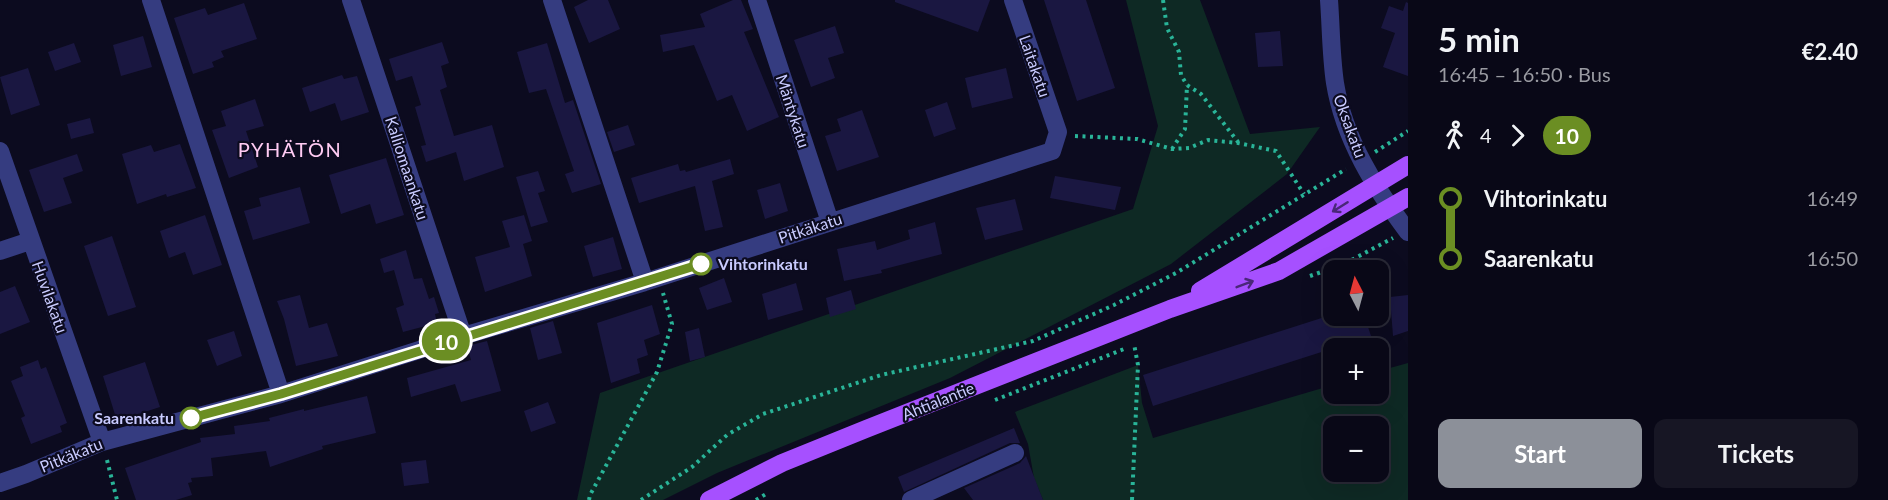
<!DOCTYPE html>
<html lang="en">
<head>
<meta charset="utf-8">
<style>
	:root { --surface:#090817; --page:#171624; --text:#f1f3f6; --muted:#999aa1; --line:#292936; --accent:#8c9099 }
	body { margin:0; font-family:Lato,sans-serif; background:var(--page); color:var(--text); height:100vh; display:flex; flex-direction:column; font-size:22px; white-space:nowrap }
	* { box-sizing:border-box; margin:0 }
	p { font-size:20px; color:var(--muted) }
	.icon { flex:none; width:33px; height:33px; fill:none; stroke:currentColor; stroke-width:2; stroke-linecap:round; stroke-linejoin:round }
	.map { position:relative; flex:1; overflow:hidden }
	.drawer { display:flex; flex-direction:column; background:var(--surface); width:480px }
	.drawer>* { flex:none }
	.badge { padding:0 12px; border-radius:20px; font-size:21px; line-height:39px }
	.needle { width:39px; rotate:354deg }
	.fabs { position:absolute; left:1323px; top:260px; display:grid; gap:12px }
	.fabs a { display:grid; place-items:center; width:66px; height:66px; border-radius:12px; background:var(--surface); box-shadow:0 6px 24px #0002,0 0 0 2px var(--line); font-size:30px }
	.map>.badge { position:absolute; translate:-50% -50%; box-shadow:0 0 0 3px #fff }
	.legs { display:flex; align-items:center; gap:9px; height:66px; padding:0 30px; font-size:20px }
	.legs p { margin-inline-start:auto }
	.head { display:flex; align-items:center; justify-content:space-between; height:102px; padding:0 30px }
	h1 { font-size:33px; font-weight:700; line-height:45px }
	.primary-button { display:flex; gap:12px; margin-top:auto; padding:12px 30px }
	.primary-button a { flex:1; height:69px; border-radius:12px; background:var(--accent); color:#fff; font-size:24px; font-weight:700; line-height:69px; text-align:center }
	.primary-button a+a { background:var(--page); color:var(--text) }
	ul { padding:0 30px; list-style:none }
	li { display:flex; align-items:center; gap:21px; height:60px; font-size:22px }
	li i { display:grid; place-items:center; width:9px; height:100%; margin:0 8px; background:currentColor }
	li i::after { content:''; width:15px; height:15px; margin:-8px; border:4px solid; border-radius:50%; background:var(--surface) }
	li p { margin-inline-start:auto }
	li:first-child i { background:linear-gradient(#0000 50%,currentColor 0) }
	li:last-child i { background:linear-gradient(currentColor 50%,#0000 0) }
	main { display:flex; flex:1; min-height:0 }
	.map>svg:first-child { display:block }
</style>
</head>
<body>
<main>
<div class="map">
<svg width="1408" height="500" viewBox="0 0 1408 500">
	<rect width="100%" height="100%" fill="#0c0b1f"/>
	<path fill="#0e2924" fill-rule="evenodd" d="M1126,0H1200L1250,134L1320,127L1287,174L1171,264L950,378L717,473L663,500H577L600,393L1133,209L1158,126Z
		M1408,363V500H1043L1034,478L1028,444L1015,412L1138,365L1142,403L1153,438L1333,385L1334,393H1378L1379,371ZM1334,426H1378V471H1334Z"/>
	<path fill="#1a1741" d="M588,0H608L620,29L589,43L574,7Z
		M733,0H741L753,29L744,32L779,117L747,131L732,95L717,101L694,45L663,52L660,35L705,27L700,14Z
		M895,0H990L978,32L895,2Z
		M1044,0H1086L1115,88L1077,101Z
		M1406,2L1408,3V76L1383,67L1395,33L1381,28L1389,6L1403,11Z
		M244,3L257,39L221,51L224,57L212,62L214,67L193,74L174,18L205,8L208,15Z
		M835,26L844,53L828,58L835,78L811,87L794,40Z
		M1280,31L1283,66L1258,67L1255,33Z
		M143,36L152,67L121,76L113,45Z
		M442,42L449,63L441,66L447,87L440,90L454,136L492,125L504,167L464,181L456,152L426,162L421,146L426,145L415,107L421,105L412,76L396,81L389,59Z
		M74,43L81,62L55,71L48,52Z
		M547,43L565,103L573,100L601,184L572,193L565,174L574,171L546,89L529,93L517,52Z
		M28,68L40,105L11,115L0,77Z
		M1006,68L1013,98L972,108L965,78Z
		M342,75L344,79L357,76L369,112L341,121L335,103L310,112L302,88Z
		M255,99L264,126L246,131L258,167L229,178L212,130L226,126L221,111Z
		M947,102L956,129L934,137L925,110Z
		M862,110L879,157L837,171L825,136L841,131L837,119Z
		M90,118L94,133L71,139L67,124Z
		M628,125L635,145L614,152L607,132Z
		M180,144L196,188L167,197L166,194L137,204L122,154L151,145L154,152Z
		M77,154L83,171L63,178L72,203L44,212L29,170Z
		M386,158L404,215L376,224L370,204L341,214L329,175Z
		M730,159L734,174L712,181L723,227L705,231L695,186L639,203L631,178L678,164L680,171L685,170L686,172Z
		M538,171L545,191L538,193L548,222L531,227L516,177Z
		M1055,176L1121,187L1115,210L1050,198Z
		M780,183L788,211L765,219L757,190Z
		M300,187L310,223L253,240L244,211L261,206L259,198Z
		M1015,199L1023,230L985,240L976,208Z
		M205,215L222,265L193,275L185,252L169,258L160,231Z
		M524,215L532,241L523,244L532,276L485,292L475,257L510,247L502,221Z
		M935,222L942,254L881,270L882,273L844,281L837,249L875,241L877,250L910,239L908,230Z
		M112,236L136,307L108,316L84,246Z
		M613,237L622,269L593,277L584,246Z
		M406,250L414,279L422,278L429,299L434,297L439,313L435,314L437,323L403,332L396,308L404,305L394,270L384,273L380,259Z
		M724,278L732,302L707,310L699,288Z
		M796,283L803,310L768,320L762,294Z
		M15,286L30,322L0,334V292Z
		M851,290L856,309L830,317L826,298Z
		M300,295L309,328L327,323L338,356L296,366L284,319L277,301Z
		M1408,295V331L1393,336L1390,297Z
		M652,305L660,334L644,340L648,355L637,359L640,373L611,383L597,323Z
		M1331,315H1364L1373,342L1358,347L1356,341L1334,348L1153,406L1143,375Z
		M553,321L562,353L538,360L530,328Z
		M699,328L705,357L690,361L685,332Z
		M234,331L242,356L217,366L207,340Z
		M487,341L501,391L461,402L455,384L411,397L407,378L471,360L467,346Z
		M38,360L41,369L46,367L67,423L60,426L62,432L31,444L21,418L25,416L11,381L23,376L20,367Z
		M145,362L160,407L117,421L103,376Z
		M367,396L376,433L322,446L323,449L270,467L266,451L211,458L213,476L191,478L192,482L188,483L192,495L176,500H136L125,468L201,442L200,438L235,434L234,426L270,421L269,418L304,409V411Z
		M548,402L556,423L531,432L524,411Z
		M1014,428L1020,443H1010L904,492L898,477Z
		M1026,456L1043,500H973L964,488L1020,463Z
		M426,460L429,483L404,486L401,463Z"/>
	<g fill="none" stroke-linecap="round" stroke-linejoin="round">
		<path stroke="#29b498" stroke-width="4" stroke-dasharray="3 4.5" stroke-linecap="butt" d="M1163,0L1167,28L1179,52L1181,75L1187,85L1201,94L1238,142
			M1075,136L1137,139L1172,149L1189,148L1208,140L1238,143L1276,151L1304,194
			M1172,149L1185,129L1187,85
			M1375,152L1408,131
			M1310,276L1344,264L1393,238
			M995,400L1124,349
			M107,460L117,500
			M589,500L590,495L657,372L672,324L663,293
			M641,500L692,467L727,435L763,414L881,375L1033,341L1114,305L1176,273L1346,169
			M756,500L766,494
			M1132,500L1138,365L1134,344"/>
		<path stroke="#353c80" stroke-width="18" d="M151,0L281,394
			M351,0L463,336
			M552,0L645,282
			M757,0L830,222
			M1329,0C1331,27 1331,56 1335,83C1344,139 1375,188 1408,232
			M0,151L102,442
			M0,251L30,241
			M0,483L26,474L102,442L281,394L463,336L645,282L1052,151L1058,132L1013,0
			M911,500L1015,453"/>
		<path stroke="#a650ff" stroke-width="18" d="M1200,291L1408,165
			M709,500L782,463L866,429L1170,309L1279,271L1408,197"/>
	</g>
	<defs><path id="oneway-shaft" d="M-6 0H5M1.5-3L5.5 0L1.5 3" fill="none" stroke-width="1.6" stroke-linecap="round" stroke-linejoin="round" transform="scale(1.5)"/></defs>
	<g stroke="#4a2779">
		<use href="#oneway-shaft" transform="translate(1340 207) rotate(148)"/>
		<use href="#oneway-shaft" transform="translate(1245 284) rotate(-21)"/>
	</g>
	<g fill="none" stroke-linecap="round" stroke-linejoin="round">
		<defs>
			<path id="line-1" d="M191,418L281,394L701,264"/>
		</defs>
		<use href="#line-1" stroke="#fff" stroke-width="14"/>
		<use href="#line-1" stroke="#6b8e23" stroke-width="9"/>
	</g>
	<g fill="#fff" stroke="#6b8e23" stroke-width="3">
		<circle cx="701" cy="264" r="10"/>
		<circle cx="191" cy="418" r="10"/>
	</g>
	<g text-anchor="middle" stroke-width="4.5" stroke-linejoin="round" paint-order="stroke">
		<g font-size="16" fill="#c9cbff" stroke="#0c0b1f">
			<text transform="translate(1035 66) rotate(71)" y="6">Laitakatu</text>
			<text transform="translate(793 111) rotate(72)" y="6">Mäntykatu</text>
			<text transform="translate(1350 126) rotate(70)" y="6">Oksakatu</text>
			<text transform="translate(407 168) rotate(72)" y="6">Kalliomaankatu</text>
			<text transform="translate(810 228) rotate(-18)" y="6">Pitkäkatu</text>
			<text transform="translate(50 297) rotate(70)" y="6">Huvilakatu</text>
			<text transform="translate(938 401) rotate(-22)" y="6">Ahtialantie</text>
			<text transform="translate(71 455) rotate(-22)" y="6">Pitkäkatu</text>
		</g>
		<g font-size="16" font-weight="bold" fill="#c9cbff" stroke="#0c0b1f" text-anchor="start">
			<text x="718" y="270">Vihtorinkatu</text>
			<text x="174" y="424" text-anchor="end">Saarenkatu</text>
		</g>
		<g font-size="20" letter-spacing="1.5" fill="#ffcbf3" stroke="#0c0b1f">
			<text x="290" y="157">PYHÄTÖN</text>
		</g>
	</g>
</svg>
<div class="fabs">
<a><svg class="needle" viewBox="-14 -14 28 28"><path d="M0-13l5 13h-10z" fill="#e53935"/><path d="M0 13l5-13h-10z" fill="#999aa1"/></svg></a>
<a>+</a>
<a>−</a>
</div>
<b class="badge" style="left:446px;top:341px;background:#6b8e23;color:#fff">10</b>
</div>
<section class="drawer">
<div class="head"><div><h1>5 min</h1><p>16:45 – 16:50 · Bus</p></div><b>€2.40</b></div>
<div class="legs"><svg class="icon" aria-label="walk" viewBox="0 0 24 24"><circle cx="13" cy="4" r="2"/><path d="M13 8l-2 6 4 7M11 14l-3 7M7 12l3-4h3l4 4"/></svg>4<svg class="icon" aria-label="forward" viewBox="0 0 24 24"><path d="M9 5l7 7-7 7"/></svg><b class="badge" style="background:#6b8e23;color:#fff">10</b></div>
<ul>
<li><i style="color:#6b8e23"></i><b>Vihtorinkatu</b><p>16:49</p></li>
<li><i style="color:#6b8e23"></i><b>Saarenkatu</b><p>16:50</p></li>
</ul>
<div class="primary-button"><a>Start</a><a>Tickets</a></div>
</section>
</main>
</body>
</html>
